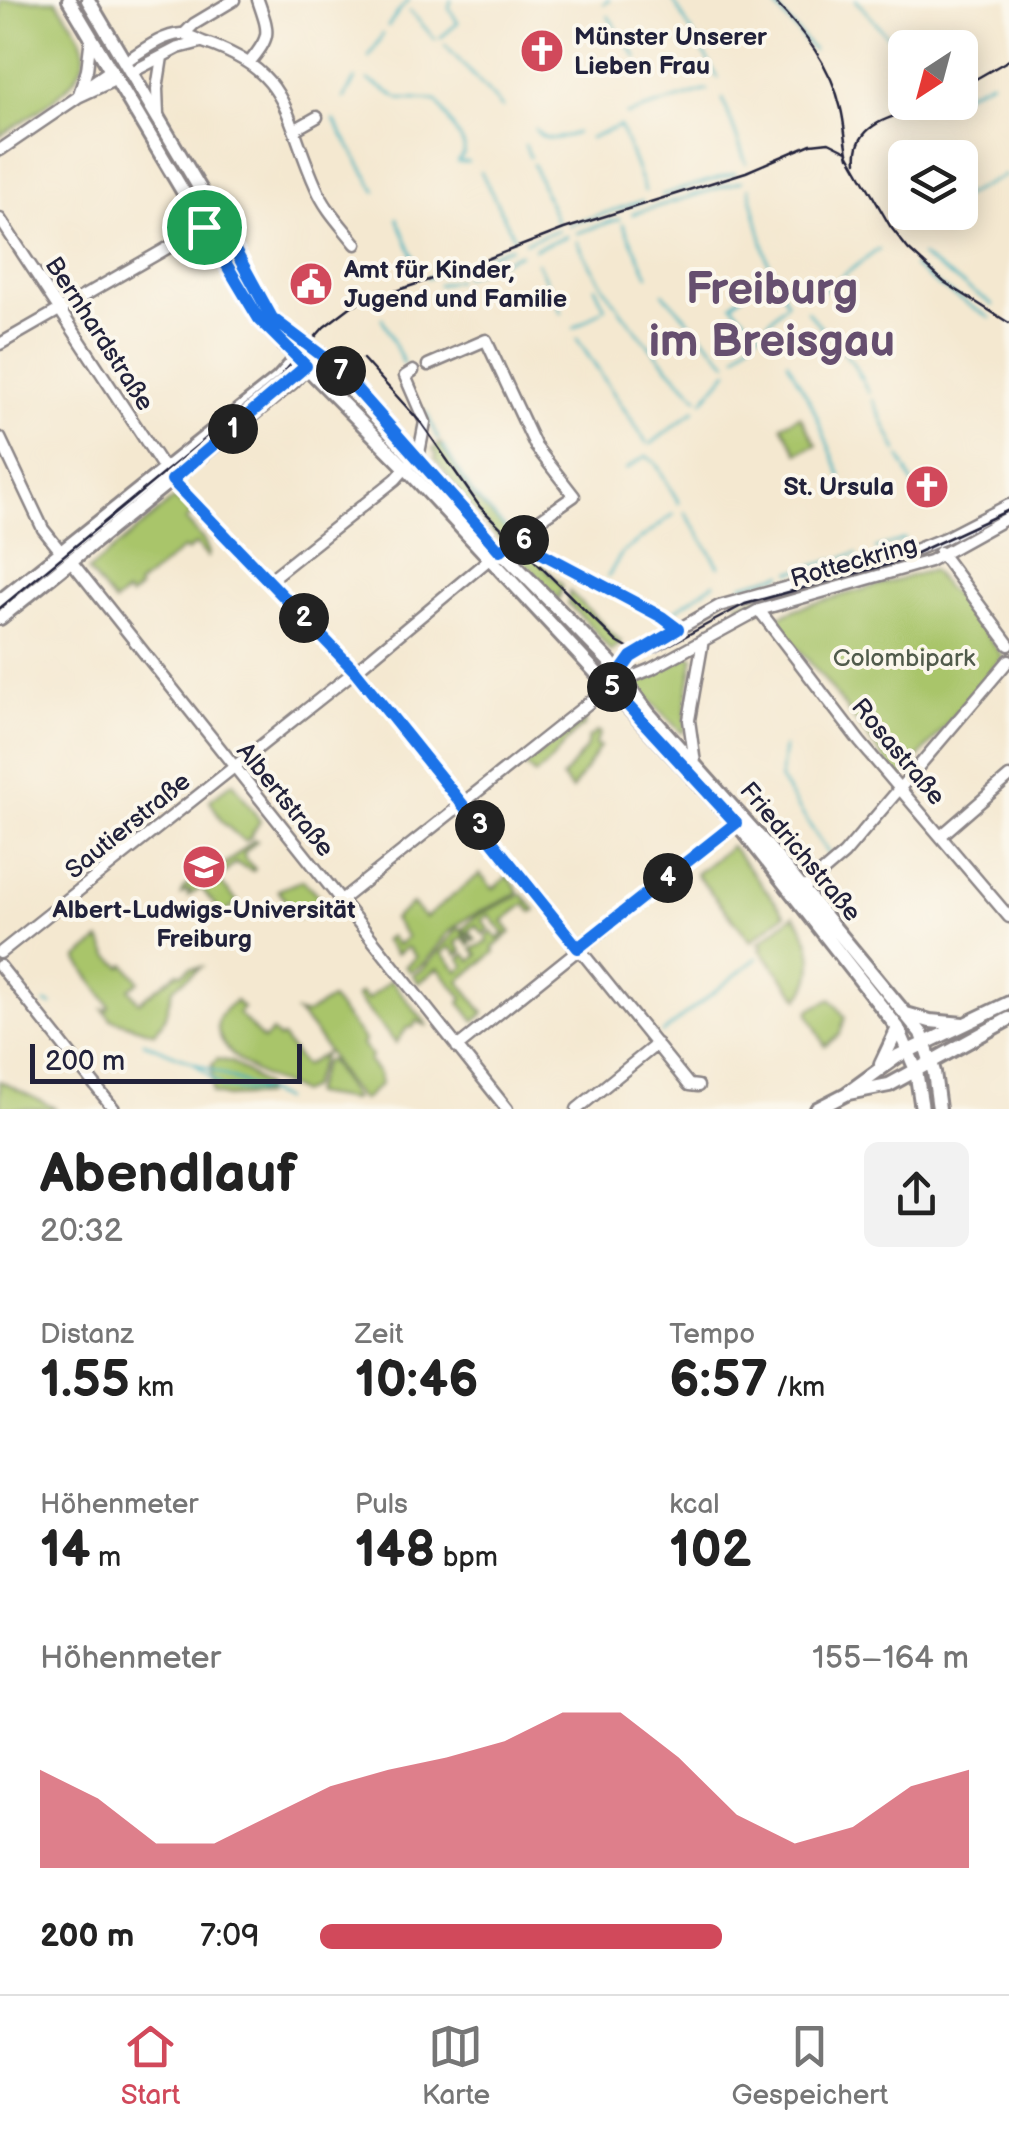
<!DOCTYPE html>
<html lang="de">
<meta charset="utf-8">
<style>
:root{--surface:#fff;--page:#f2f2f2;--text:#222;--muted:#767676;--line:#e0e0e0;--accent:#d1495b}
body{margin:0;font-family:"Balsamiq Sans",sans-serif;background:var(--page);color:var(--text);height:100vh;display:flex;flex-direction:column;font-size:38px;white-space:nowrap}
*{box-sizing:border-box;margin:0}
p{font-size:32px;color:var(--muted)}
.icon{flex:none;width:55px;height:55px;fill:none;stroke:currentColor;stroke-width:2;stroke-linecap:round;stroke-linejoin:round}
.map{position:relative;height:1109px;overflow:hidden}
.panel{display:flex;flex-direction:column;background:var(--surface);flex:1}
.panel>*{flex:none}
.needle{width:65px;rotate:216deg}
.controls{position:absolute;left:888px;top:30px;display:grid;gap:20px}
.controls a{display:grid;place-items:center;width:90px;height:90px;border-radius:15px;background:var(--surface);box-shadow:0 5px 25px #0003;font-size:50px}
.scale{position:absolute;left:30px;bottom:25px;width:272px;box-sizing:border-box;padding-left:10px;border:5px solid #22223b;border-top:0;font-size:28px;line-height:35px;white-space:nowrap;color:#22223b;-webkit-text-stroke:8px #fbf7ec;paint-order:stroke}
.pin{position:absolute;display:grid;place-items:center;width:85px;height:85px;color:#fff;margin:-42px;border:5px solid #fff;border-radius:50%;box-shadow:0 2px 10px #0007}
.km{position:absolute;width:50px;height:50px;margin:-25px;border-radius:50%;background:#222;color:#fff;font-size:28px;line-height:50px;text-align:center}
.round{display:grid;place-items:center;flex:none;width:105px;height:105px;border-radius:15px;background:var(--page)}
.summary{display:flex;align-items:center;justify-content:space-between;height:170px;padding:0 40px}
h1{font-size:55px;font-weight:800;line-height:75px}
.metrics{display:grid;grid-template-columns:repeat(3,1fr);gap:15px;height:170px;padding:10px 40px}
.metrics div{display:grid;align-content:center}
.metrics b{font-size:50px;font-weight:800}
.metrics small{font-size:28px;font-weight:400}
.metrics p{font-size:28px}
.chart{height:280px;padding:20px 40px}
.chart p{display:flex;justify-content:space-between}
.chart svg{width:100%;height:180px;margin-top:10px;fill:var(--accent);opacity:.7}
ul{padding:0 40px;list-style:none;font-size:32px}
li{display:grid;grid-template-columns:160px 120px 1fr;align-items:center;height:75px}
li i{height:25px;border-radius:12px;background:var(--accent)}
.tab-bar{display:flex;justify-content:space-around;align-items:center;height:140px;border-top:2px solid var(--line);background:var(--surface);font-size:28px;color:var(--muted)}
.tab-bar a{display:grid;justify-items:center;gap:5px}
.tab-bar .current{color:var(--accent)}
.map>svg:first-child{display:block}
.green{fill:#a9c56b;stroke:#667453;stroke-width:2.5}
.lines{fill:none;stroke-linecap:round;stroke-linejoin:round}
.stream{stroke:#43b2bf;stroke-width:2.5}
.minor-casing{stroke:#8b8586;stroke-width:15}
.major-casing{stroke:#8b8586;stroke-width:18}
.minor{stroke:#fff;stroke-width:10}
.major{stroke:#fff;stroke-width:12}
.tram{stroke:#22223b;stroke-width:2.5}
.route-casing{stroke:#fff;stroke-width:20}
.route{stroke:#1a73e8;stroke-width:12}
.labels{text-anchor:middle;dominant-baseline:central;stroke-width:8;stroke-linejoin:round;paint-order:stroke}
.poi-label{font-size:25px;font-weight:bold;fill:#22223b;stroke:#fbf7ec;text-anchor:start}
.street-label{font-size:25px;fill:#22223b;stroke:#fbf7ec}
.park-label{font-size:25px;fill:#515b4c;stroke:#fbf7ec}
.town-label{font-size:45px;font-weight:bold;fill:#664f6f;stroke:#fbf7ec}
</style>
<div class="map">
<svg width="1009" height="1109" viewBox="0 0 1009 1109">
<rect width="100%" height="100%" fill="#fbf7ec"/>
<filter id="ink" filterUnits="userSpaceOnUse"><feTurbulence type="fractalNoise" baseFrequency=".01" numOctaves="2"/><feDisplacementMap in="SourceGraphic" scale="20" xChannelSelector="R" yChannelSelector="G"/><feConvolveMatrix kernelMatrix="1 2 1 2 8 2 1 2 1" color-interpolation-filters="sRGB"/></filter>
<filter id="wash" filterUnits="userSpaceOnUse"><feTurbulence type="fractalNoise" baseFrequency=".0048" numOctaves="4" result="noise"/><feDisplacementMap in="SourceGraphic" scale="40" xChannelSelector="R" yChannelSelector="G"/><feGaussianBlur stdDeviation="2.25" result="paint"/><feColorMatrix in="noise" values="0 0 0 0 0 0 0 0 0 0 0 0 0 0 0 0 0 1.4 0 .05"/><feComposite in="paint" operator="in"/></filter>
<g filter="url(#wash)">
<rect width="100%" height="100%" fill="#f4e8d0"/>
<path class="green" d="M0,0H56C64,13 77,26 82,40C99,81 27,117 0,136Z
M800,416L817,445L798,453L782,425Z
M440,443L473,497L512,535L499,539L466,502L435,458L437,455L433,449Z
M175,498L192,514L186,520L204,541L209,553L207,557L196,544L187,551L184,548L137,586L139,589L130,597L126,593L114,603L88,571Z
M524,547L563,586L558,600L517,553Z
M920,551L925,560L744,614L738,603Z
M932,570L943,585L964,604L1003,657L900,780L823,678L774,619L798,608Z
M569,591L621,642L611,652L593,628L568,604Z
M688,656L694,657L686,701L685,731L682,733L643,693L639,683Z
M585,718L584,726C564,738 555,762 535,775L525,766Z
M597,732L600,733L595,745L600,747L572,790L562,778L586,749L588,738Z
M233,782L260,821L249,839L244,841L222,822L210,800Z
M254,840L257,841L244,853L245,859L255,869L253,871L235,863L218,880L238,902L221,916L218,909L201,888L188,896L190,890L181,894L184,887L220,869Z
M731,846L785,914L751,941L696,874Z
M480,874L493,889L508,876L519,892C496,907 470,912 449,932C435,945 428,967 409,971L405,966L416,957L407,947L396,954L384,940L390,936L397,945L407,937L393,919L412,904L425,918Z
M303,880C309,888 324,896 320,907L316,902L309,908L313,913L309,915L305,911L298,918L278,890Z
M522,894L536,910L532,912L525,904L503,921L511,932L493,948L495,952L459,981L484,1013L475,1021L460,1003L463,998L438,968L419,983L413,975L423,969L459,927L471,943L469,945L463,937L456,943L462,951L457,955L450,947L442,953L458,971L465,966L460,959L465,954L471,961L478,955L472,949L488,942L486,937L492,932L498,939L504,934L489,915L482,920L489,929L483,934L476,925L469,931L476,940L474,941L463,929L476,916Z
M794,915C813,937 820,974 799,998L760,949L764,945L759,943Z
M100,940L109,956L122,967L125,964L139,981L129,989L139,1002L178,972L181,974L190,968L201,967L173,988L164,1019L155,1033L111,1019L103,1009H108L109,1005L77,959Z
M391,980L428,1026L417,1021L413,1027L407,1028L396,1043L356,997L361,993L367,1000Z
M331,999L365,1041L362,1044L371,1056L369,1062L379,1074L381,1084L363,1100C339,1083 326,1038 297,1013L306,1014Z
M831,999L845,1017L840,1034L825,1046L809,1015V1010Z
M236,1001L243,1008L238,1013L263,1040L272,1032L279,1039L282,1037L304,1066L324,1054L310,1088L300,1093C291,1086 276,1083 264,1077C236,1062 193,1027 236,1001Z
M217,1059L232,1062L265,1086L264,1095L227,1097L212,1093V1065Z
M329,1060L354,1099L352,1100L312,1094L324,1062Z
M0,1081L57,1109H0Z"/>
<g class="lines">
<path class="stream" d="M673,0L718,78
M770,0L813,50
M856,0L890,39
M405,4L409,0
M604,4L609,0
M410,11L435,39
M608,16L637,58
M388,26L403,6
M440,38L458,23L449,8L451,0
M445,45L503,108
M369,57L383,34
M640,65L645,77
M368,80L400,99L437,101L464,146V154L457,162H468
M960,96L991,81
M344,98L355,79
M723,99L746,163
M626,115L707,90
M334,120L376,191
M535,129C544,144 562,138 576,133
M590,138L620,126L645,191
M525,145L530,157
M533,164L557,222
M481,172L514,237
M662,195L735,173
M960,198L1005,175
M632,214L742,181
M397,218L419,270
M914,223L934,212
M623,224L648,275
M569,225L642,201
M577,233L619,219
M577,241C608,302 650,349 698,398
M525,242L558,230
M534,249L567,236
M921,256L993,305
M537,262L562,313
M913,266L939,286L990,318
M463,277L520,254
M427,278L511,247
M438,285L456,280
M821,292L879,249
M663,293L728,363
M807,311L852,362L869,393
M382,318L404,364
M751,324L732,304L771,271
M574,328L605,308L595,287
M577,339L647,443
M737,355L787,302L767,259L749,188
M787,361L812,405L841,476
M873,400L897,451
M703,401L728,371
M426,412L438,439
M651,444L695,410
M443,446L472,493L506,529
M900,457L905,468
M626,469L646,456L655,462L679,503
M907,471L925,510
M685,512L719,566
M876,549L905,539
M791,572L857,554
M608,576L622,553L674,514
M742,585L783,574
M669,615L714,583
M784,747L780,780L830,856
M46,1003L52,1005
M662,1033L757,958
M143,1042L283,1099
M194,1063L223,1088L261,1092"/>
</g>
</g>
<g filter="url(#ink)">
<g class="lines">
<defs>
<path id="minor" d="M185,33L194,24L234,0
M126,61C142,51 162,35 181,34C189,34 195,39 203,42C291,71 283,113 316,187C325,209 341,225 356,244
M249,63C272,35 269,33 258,0
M132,72L178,48L201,42
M83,89L112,69
M78,97L87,70L91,36
M158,115L157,89L162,57
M294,130L317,117
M0,150L78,97L117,79
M0,219L165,470
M0,344L204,227
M0,438L43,529L62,553
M172,480L355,671L689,1085L698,1086
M518,535L532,548L663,617L679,629
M940,552L1009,645
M71,561L507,1109
M268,581L396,479L419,453L425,422L405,376L413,371
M759,610L860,742L1009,917
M616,677L636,653L719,606L900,556L945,538L1009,505
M695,763L689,720L703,640
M942,835L1009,777
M803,889L844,854L1009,660
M340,901L610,686L651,669L759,610L930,561L1009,517
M0,953L355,671L518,535L574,496L536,447L486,340L428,365
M0,966L114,1109
M457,1047L736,823
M577,1109L657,1044"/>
<path id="major" d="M69,0L259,319L406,468L745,833L898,1028L916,1070L922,1109
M88,0L209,204L267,312L277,323L337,367L494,544L610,662L649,714L768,847L921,1033L934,1072L939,1109
M0,601L278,379L302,352
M0,618L292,382L310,362
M906,1014L930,1021L963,1024
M881,1064L898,1028
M848,1093L889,1085L1009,1019
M817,1109L846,1094L898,1056L1009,1003"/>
</defs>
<use href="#minor" class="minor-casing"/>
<use href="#major" class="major-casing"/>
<use href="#minor" class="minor"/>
<use href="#major" class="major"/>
<path class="tram" d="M773,0C803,31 831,65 841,109C845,125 845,141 849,157
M960,88L1009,60
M857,162C852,116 909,115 941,102
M363,359L422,424L480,507L617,642L636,653L656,652L745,604L897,562L1009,510
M0,608L278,379L324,327L353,305L456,271L564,229L746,172L811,144L829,142L847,151L890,226L908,249L944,282L1009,323"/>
</g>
</g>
<g class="lines" filter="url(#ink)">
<defs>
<path id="route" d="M204,227L225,232L272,318L337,367L500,551L518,536L532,548L662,617L678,629L631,657L610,686L736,823L578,948L355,671L172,480L306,366L259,319Z"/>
</defs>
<use href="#route" class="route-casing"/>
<use href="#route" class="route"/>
</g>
<defs>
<symbol id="church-disc" viewBox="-11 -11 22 22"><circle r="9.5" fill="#d1495b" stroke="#fbf7ec"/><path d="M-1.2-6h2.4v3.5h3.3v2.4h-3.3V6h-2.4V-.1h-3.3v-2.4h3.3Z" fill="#fff"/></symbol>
<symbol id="civic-disc" viewBox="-11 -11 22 22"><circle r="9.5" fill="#d1495b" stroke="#fbf7ec"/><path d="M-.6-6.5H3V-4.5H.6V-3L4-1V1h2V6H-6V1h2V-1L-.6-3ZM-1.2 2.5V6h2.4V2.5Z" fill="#fff"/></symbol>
<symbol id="university-disc" viewBox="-11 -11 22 22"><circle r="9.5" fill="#d1495b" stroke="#fbf7ec"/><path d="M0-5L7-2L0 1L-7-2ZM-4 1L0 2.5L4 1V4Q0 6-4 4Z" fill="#fff"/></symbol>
</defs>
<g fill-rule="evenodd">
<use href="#church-disc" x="517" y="26" width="50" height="50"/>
<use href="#civic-disc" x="286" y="259" width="50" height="50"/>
<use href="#church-disc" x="902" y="462" width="50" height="50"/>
<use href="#university-disc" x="179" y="842" width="50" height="50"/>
</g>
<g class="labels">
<g class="poi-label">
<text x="574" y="37">Münster Unserer<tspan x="574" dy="29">Lieben Frau</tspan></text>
<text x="344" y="270">Amt für Kinder,<tspan x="344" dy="29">Jugend und Familie</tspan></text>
<text x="894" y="487" text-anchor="end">St. Ursula</text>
<text x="204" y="910" text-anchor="middle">Albert-Ludwigs-Universität<tspan x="204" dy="29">Freiburg</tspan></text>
</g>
<g class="street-label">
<text transform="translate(99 334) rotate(57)">Bernhardstraße</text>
<text transform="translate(854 562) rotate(-16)">Rotteckring</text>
<text transform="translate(898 752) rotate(50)">Rosastraße</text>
<text transform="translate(285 800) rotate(51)">Albertstraße</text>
<text transform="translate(128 826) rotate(-39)">Sautierstraße</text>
<text transform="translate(800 852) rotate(50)">Friedrichstraße</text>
</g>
<g class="park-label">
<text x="904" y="658">Colombipark</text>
</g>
<g class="town-label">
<text x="772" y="290">Freiburg<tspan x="772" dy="52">im Breisgau</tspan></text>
</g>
</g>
</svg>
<div class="controls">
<a><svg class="needle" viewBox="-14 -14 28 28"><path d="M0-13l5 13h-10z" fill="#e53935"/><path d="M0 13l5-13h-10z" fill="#767676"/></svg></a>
<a><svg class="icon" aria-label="layers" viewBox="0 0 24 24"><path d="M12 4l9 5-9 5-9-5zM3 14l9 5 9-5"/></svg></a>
</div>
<div class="scale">200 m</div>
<div class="pin" style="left:204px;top:227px;background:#1e9e55"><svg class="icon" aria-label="arrive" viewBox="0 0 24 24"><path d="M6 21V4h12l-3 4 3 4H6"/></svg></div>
<b class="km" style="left:233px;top:429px">1</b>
<b class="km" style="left:304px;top:618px">2</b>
<b class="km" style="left:480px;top:825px">3</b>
<b class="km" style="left:668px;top:878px">4</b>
<b class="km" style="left:612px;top:687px">5</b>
<b class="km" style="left:524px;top:540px">6</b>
<b class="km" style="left:341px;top:371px">7</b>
</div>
<section class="panel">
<div class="summary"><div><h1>Abendlauf</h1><p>20:32</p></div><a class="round"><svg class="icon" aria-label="share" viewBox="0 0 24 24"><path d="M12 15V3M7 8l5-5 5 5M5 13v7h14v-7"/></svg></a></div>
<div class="metrics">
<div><p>Distanz</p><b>1.55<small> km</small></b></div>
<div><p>Zeit</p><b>10:46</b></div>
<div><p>Tempo</p><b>6:57<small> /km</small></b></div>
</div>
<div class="metrics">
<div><p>Höhenmeter</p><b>14<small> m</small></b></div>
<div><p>Puls</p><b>148<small> bpm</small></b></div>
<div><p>kcal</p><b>102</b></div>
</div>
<div class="chart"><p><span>Höhenmeter</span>155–164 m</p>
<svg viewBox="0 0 160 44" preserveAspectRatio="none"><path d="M0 44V20L10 27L20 38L30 38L40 31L50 24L60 20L70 17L80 13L90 6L100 6L110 17L120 31L130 38L140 34L150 24L160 20V44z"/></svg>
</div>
<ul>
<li><b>200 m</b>7:09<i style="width:62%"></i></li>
</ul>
</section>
<nav class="tab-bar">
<a class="current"><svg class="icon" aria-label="home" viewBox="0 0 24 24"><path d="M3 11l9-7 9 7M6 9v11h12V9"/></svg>Start</a>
<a><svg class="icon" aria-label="map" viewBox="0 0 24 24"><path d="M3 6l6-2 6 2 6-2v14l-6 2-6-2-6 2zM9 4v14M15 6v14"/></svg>Karte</a>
<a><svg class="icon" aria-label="saved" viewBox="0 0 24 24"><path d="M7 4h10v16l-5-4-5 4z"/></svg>Gespeichert</a>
</nav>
